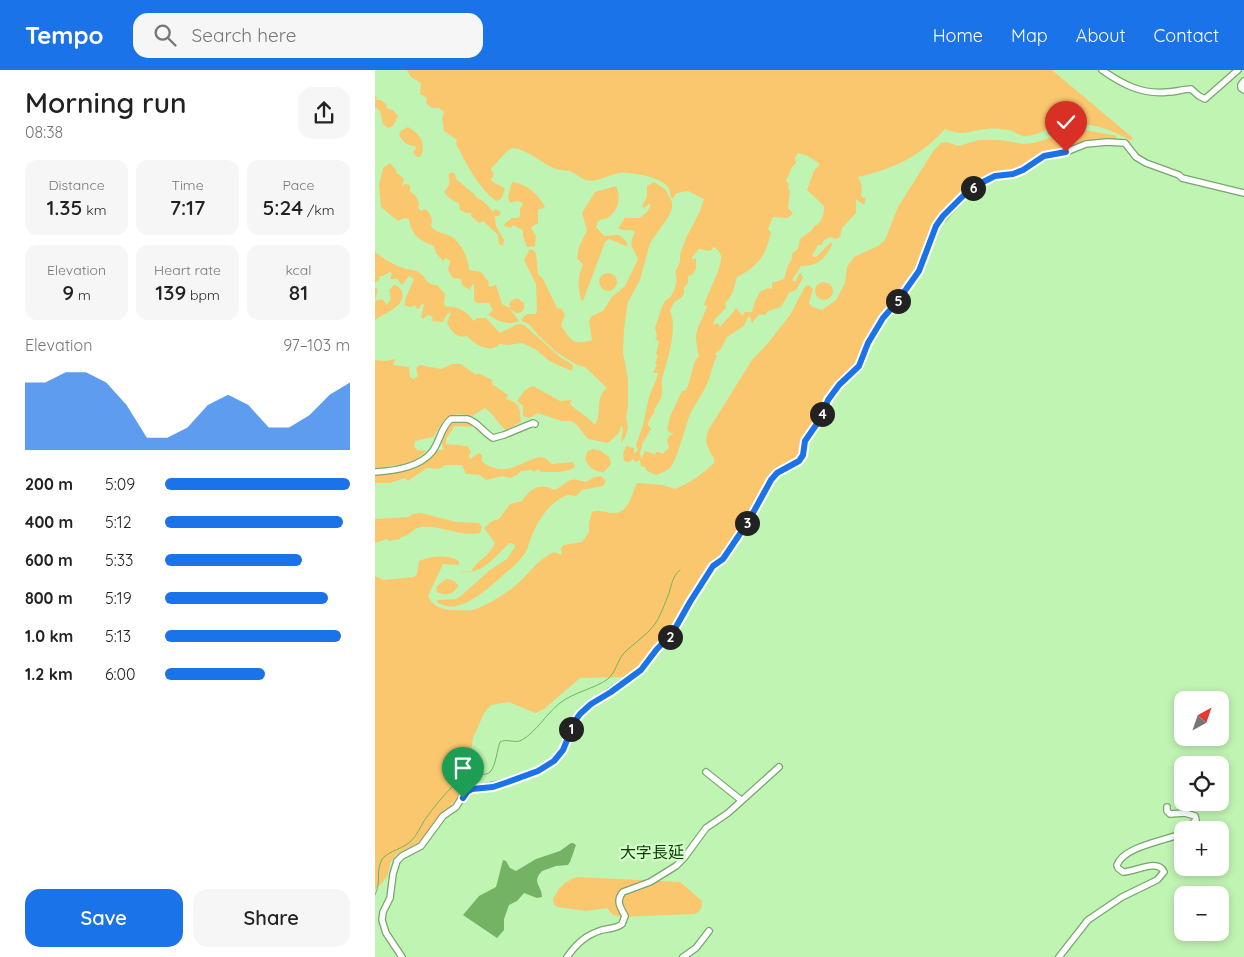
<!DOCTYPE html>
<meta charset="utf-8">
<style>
:root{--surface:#fff;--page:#f6f6f6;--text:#222;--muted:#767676;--accent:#1a73e8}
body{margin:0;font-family:Quicksand,"Noto Sans JP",sans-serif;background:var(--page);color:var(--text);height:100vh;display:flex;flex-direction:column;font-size:19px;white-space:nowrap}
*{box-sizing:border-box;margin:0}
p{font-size:16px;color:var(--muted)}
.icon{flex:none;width:28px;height:28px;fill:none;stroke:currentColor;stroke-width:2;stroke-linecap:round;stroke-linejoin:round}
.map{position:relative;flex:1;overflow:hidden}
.sheet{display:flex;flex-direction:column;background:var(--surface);width:375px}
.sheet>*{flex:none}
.needle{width:32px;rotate:40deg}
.controls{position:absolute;left:799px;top:621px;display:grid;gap:10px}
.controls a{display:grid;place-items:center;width:55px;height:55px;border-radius:10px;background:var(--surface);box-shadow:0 2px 8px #0003;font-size:25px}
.pin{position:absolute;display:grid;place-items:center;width:42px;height:42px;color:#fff;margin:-51px -21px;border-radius:50% 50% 50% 0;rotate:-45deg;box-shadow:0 0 5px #0007}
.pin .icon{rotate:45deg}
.km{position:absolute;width:25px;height:25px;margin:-12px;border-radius:50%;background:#222;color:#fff;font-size:14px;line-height:25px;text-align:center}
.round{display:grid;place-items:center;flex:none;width:52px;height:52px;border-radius:15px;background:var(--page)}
.summary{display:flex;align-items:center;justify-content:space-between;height:85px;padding:0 25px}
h1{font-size:28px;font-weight:600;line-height:38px}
.stats{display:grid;grid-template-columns:repeat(3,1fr);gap:8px;height:85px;padding:5px 25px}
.stats div{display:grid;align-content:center;border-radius:12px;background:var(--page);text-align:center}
.stats b{font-size:21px;font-weight:600}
.stats small{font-size:14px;font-weight:400}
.stats p{font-size:14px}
.chart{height:140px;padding:10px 25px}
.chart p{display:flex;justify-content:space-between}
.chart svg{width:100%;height:90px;margin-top:5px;fill:var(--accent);opacity:.7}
.primary-button{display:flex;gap:10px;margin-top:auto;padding:10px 25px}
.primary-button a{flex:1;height:58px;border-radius:15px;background:var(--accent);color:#fff;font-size:20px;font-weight:600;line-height:58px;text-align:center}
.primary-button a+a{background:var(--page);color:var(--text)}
ul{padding:0 25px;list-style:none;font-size:16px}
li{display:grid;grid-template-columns:80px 60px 1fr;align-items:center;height:38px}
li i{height:12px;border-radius:6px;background:var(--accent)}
header{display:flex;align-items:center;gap:30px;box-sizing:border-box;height:70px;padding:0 25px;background:var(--accent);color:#fff}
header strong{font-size:24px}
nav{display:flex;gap:28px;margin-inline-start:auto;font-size:18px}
.search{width:350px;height:45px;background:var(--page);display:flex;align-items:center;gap:12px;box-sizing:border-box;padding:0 18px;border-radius:15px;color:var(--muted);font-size:19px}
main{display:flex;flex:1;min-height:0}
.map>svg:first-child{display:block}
.green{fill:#fac76e;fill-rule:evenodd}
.water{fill:#73b363}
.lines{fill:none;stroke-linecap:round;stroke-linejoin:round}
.stream{stroke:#73b363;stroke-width:1}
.minor-casing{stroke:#76a66a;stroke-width:8}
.minor{stroke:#fff;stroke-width:5.5}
.route-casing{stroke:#fff;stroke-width:10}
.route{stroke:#1a73e8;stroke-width:6}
.labels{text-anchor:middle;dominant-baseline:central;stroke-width:4.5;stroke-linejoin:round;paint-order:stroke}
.quarter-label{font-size:16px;fill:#0c3b00;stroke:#d4feca}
</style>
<header>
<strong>Tempo</strong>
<div class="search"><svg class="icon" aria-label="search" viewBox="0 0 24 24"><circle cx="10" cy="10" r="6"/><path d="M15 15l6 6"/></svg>Search here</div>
<nav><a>Home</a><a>Map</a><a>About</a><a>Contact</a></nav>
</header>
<main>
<section class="sheet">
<div class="summary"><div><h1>Morning run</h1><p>08:38</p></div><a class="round"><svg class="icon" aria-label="share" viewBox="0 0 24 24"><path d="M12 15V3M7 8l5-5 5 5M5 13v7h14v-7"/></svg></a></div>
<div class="stats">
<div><p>Distance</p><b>1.35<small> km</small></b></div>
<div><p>Time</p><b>7:17</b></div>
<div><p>Pace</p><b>5:24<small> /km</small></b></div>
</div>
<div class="stats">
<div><p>Elevation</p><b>9<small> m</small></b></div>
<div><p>Heart rate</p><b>139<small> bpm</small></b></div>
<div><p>kcal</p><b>81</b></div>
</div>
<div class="chart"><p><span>Elevation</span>97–103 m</p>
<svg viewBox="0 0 160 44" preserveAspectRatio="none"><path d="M0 44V11L10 11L20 6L30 6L40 11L50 22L60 38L70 38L80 33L90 22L100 17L110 22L120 33L130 33L140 27L150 17L160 11V44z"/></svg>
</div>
<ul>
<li><b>200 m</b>5:09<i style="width:100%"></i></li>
<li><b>400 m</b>5:12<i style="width:96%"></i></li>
<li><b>600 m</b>5:33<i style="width:74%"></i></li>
<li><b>800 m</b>5:19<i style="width:88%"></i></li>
<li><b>1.0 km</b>5:13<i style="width:95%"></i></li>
<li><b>1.2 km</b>6:00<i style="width:54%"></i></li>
</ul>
<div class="primary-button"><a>Save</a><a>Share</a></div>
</section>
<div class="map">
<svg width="869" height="887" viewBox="0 0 869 887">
<rect width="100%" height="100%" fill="#c0f4b3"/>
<path class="green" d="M32,0H677L758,68L755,71C737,57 704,50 681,55C670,58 666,65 652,66C646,67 641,62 634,60C627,59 618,58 611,59C591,61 590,67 570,59C546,86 518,99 483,107C486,112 488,118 486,125L488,128H491L489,135L481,129V143L467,158L465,167L461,169L455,167L449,170L447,175H443L437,186L441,187L456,172L457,175C449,190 443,196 426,196L417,210L420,212L424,204L426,203L428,208L421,220L414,223L406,237L393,241L390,245C382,243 382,248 377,253L375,247H373L369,256L352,267L346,279L340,284L342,286C337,295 336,306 331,316C326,327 319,335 314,347C310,358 302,390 295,398C291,402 285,403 281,405L272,401L270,397L266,396L265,390L260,392L258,389L254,392L249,391L248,384L251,376L259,378V384L263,380L261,375L268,355L274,327L283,305V303H278L282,295L280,293L283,286L281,284L284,272L280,268L282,266L280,258C283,250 286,237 290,231C292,229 295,228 296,226C301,219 303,209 300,202L305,192V184L311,168L324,143L329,129L313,121L302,123L297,129C294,125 296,120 292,116C284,107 257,102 245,103C233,104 220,115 208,109C203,106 200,103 194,101C188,100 182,100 176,97C167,92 148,78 138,78C132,79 121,94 116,99L119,104L116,110C120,115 125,114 130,119L126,129L121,131C102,117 92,94 81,74L82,70L69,61L67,49L69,42L64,38H57L51,33L52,28L45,24L46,13L36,7ZM423,83L433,86L445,94L439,101L432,120L449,136C449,144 447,154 439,156L436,161L425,169L423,179C418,183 416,182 417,189L413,195L409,209L397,213V219L393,218L385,222L380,231L377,242H369L368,246L361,238C356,246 350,250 345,257L343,253L338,255L340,249L351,238L350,233C360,223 358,219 362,207C373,202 387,191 391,179C393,174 394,169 396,163L393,159L398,147L412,148L418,144L413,138L415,121L413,119L414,114L411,111L417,97L421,93L420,88ZM339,177C342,179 345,182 346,186C347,198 333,222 329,235L332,236C324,260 317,258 324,286C316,293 317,311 310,321H307L296,344L292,359L294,362L299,364L295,365L292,370L294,378L287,384L284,382H281L279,386V384L270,381L266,389L265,381L267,378V374L276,359L273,355L274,350L280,342L279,340C282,335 287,328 287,323C288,319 286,315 287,311C287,306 290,300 291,295C295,281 302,254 295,241L299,232L306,228L309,224V218L313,213V206L317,205L321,199V188L318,190L317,187L324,179L335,181Z
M0,26L2,28L1,30H6L12,35L11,38L18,40L23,46L18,56L13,58L8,54L5,41L0,37Z
M33,57C45,64 51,72 46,86L42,87L38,83L41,78L40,76C32,76 26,71 24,64L27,60Z
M703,59L738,65L741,66L742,69L711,72L639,102L622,104L575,136L561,152L541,201L508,246L484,294L466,311L444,348L422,390L403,400L376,439L372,450L295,564L264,599L253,607L205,608L169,639L160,643L134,632L116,635L109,643L98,668L90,719L45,772L22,784L15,793L13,805L7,813L0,819V506L9,510L39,507L42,504L44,491C55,486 73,484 84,491V495L68,494L53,526C57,536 67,540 78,540C81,540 95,541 97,540C108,538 132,523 141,515C154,504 163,489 179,482L187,485L186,478L189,475L207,472L214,462V453L217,442C225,439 230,443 238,443C254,444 257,423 262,413L288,415L300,419C315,413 329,403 340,392C335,377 327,376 334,359L377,290L393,273L415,245L430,217L433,215L438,219L434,233L437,237L447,240L461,230L470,213L472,197L479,187L503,176L510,170L523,137L559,80L566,73L572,72L583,76L604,70H626L648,74L659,73Z
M15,93L21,100L22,104H24L29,109L27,117L30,114L35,115V121L41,126L44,134L43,138L46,141L51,139C56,145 58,148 56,156C61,164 69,162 77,167C86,173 94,189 94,200L106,202L113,211L114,217L121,215L127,234L135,238L134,234L136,231L142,228L149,233V239L147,242L141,243L135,239L144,251C131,256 124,251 113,245L118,240L114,233H102L99,230V214L96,216L95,220L87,215L86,209L78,208L73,200L75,191L71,188L68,191L61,183L59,176C45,171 36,165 34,149L29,148L23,151L6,137L4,115L8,98Z
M77,102L80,104L81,109L98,123L102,128C109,130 113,136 118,142L120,139L126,142L124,146H120L121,156L129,170L128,176L124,174L123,165L108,151L104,153L96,146V143H91L85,140L84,133C77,131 73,127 69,122C74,116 76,113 73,105Z
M137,112C152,114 163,124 170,137L163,140V154L159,155L156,158L161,166L160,176L152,177L148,166V160L138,155L136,158L129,156L130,153L137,148H143L145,146V139L148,134L146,132L141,131L135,133L133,127Z
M279,112L290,119L297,132V138L294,146L275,173L265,210L253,232L249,259L248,282L253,309V337L251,347L253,357L250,368L246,373L248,358L246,356L244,363L233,373L213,369L201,354L196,351H186L163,343L154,348L148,346V336L142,331L150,320L158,316L185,331L197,330L195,334C202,342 212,345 220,355C227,344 220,326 232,318L210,297L202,295L181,282L163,265L155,255L147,251V248L152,244H160L162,242L161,214L149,190L155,179L158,180L161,183L163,204L168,209L182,238L187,239L190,245L186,255C195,270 198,276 217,270L214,251L217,246L228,241L237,227L250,216L263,189C257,175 253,177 260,162C255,158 248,162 243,158L250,148H265L272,142L276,135L274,134L269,138L267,136L272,127V116Z
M241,116C246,126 244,140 234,147C231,149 226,149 223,151L221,157L229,166L244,165L250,170L253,175L251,176L234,169L230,172L208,231L206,230C203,217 202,207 208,195L202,188L204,177L212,160L207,143L220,122Z
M0,182C8,189 21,196 31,199C35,200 41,200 43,202C52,206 49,215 62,215L70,224L69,234L71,237C84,236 90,241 99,251L102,248H111L125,263L143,254L149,255L185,287L198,295L197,301L176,292L160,279L147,273L133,275L125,274C115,284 100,275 92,266C82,269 76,261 72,253L76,242L72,244L68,252L56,251L58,247L53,245L48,249L46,247L49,234L46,235L44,239L41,238L40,235L37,237L30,236V230L39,209L34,206L27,215L22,209H15L17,203L15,202L8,206H5L4,210L0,213Z
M224 212a9 9 0 1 1 18 0a9 9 0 1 1-18 0Z
M440 221a9 9 0 1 1 18 0a9 9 0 1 1-18 0Z
M19,215C30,218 30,230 21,237C15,242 7,245 0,250V218L3,219L0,231L7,229L12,235L16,228L14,220Z
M20,289L18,295L34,297L35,307L39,309L43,306L41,298L45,295L66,299L77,294H86L101,305L103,303L117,310V314L133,325L131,329C145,332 145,339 146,352L131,360C123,354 118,343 110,338L97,346L82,344L70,349L58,367L40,371L39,376L42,380L52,381L36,393L0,398V290L11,291Z
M76,352H91L98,356L96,357L80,356L71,369V374L92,376L96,381L94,386L95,389L104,383L107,385V392C132,408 140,394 164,387L170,388L177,394L198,392L200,397C192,403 176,402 166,402L163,399L159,402L157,400L146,401L142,405L135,408L128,406L111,410L105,405L91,404L87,395H70C64,401 61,398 52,398L33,411L30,408L15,413H0V403L42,395L62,380H68L67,372L65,370Z
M218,379L226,381L234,387L236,394L229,402C220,402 214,398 210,389L213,381Z
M226,406L231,411L228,416L207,420L201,426L193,425C175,431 162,451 156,468C153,474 153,480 148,486C142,494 134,500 126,507C111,520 83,547 62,532V530L81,529L87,525L115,500L132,489L140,477L139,474L135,473C119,486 109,506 85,501H97C102,489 113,489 120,473L109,458L117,451L124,449L135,434L147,431C156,417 165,413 180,420C196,411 192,406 211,412L219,407Z
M46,443L81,452L104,453L107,457L105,463C84,467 66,455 46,457C38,458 34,467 26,467L25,469L13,471L12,469L0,473V449L34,447L38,444Z
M71,509C76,509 81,511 83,516C79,524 70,527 62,522L61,517Z
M202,807L305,812L327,831C327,838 326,841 320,844L247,847L238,845L232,838L211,841L183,837L179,835L178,829C184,817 190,811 202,807Z"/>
<path class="water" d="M196,773H198L201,775L195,792L193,795L181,796L167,801C156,813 167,815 167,827L162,828L149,823L142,831L134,835L129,849V860L122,868L88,845L104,826L121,817L128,790L131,791L135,798L141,801L161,789L185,781Z"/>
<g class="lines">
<path class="stream" d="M0,825C7,810 0,804 7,789C15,780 28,779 36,771C42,765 45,758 49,751C57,739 76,716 87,708C97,701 111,708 116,701C121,694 122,680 125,672C132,668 140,674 147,670C162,661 171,644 185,633C199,622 219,619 233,609C241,602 242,591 249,583C259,573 271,566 280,554C284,549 291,531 294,523C297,514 297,507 305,500"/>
<defs>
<path id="minor" d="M727,0C747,14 767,25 793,22C801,22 808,19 816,19L824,26L830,29L863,0
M869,11L866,15V18L869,20
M0,402C18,401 43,398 56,383C65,373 65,358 76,349C81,349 87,349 92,349C102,351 109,363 118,368L129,365L158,353L160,354
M331,702L366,730
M792,737V741L795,744L810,743L820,746L821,750L811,760
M27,887L11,863L7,850L8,842L15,828L18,804L22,791L27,786L46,776L68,746L81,737L91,721L133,712L163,701L179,691L188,680L200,651L205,644L216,634L266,600L282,579L291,572L338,496L348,489L373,452L396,410L402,403L424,391L428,385L430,371L446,348L453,330L464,315L485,296L493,273L508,248L522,232L543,201L561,156L593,121L604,114L620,106L638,104L648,100L669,87L691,82L711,74L732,72L750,73L761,87L771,93L804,105L807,108L869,123
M192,887C202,873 211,865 227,860C234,858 241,859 247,854L250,846C246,838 240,831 248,822L275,812L301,796L309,788L331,758L353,743L404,697
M308,887L321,878L334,861
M684,887L713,850L747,827L782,810L789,802C783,788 760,802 748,802L743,798L742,795C749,776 790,771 808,763"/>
</defs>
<use href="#minor" class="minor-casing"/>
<use href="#minor" class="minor"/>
</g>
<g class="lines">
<defs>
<path id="route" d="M88,728L92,722L97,719L118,717L133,712L163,701L179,691L188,680L200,651L205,644L216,634L236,622L266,600L282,579L297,564L315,532L338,496L348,489L373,452L396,410L402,403L424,391L428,385L430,371L446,348L453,330L464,315L484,296L493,273L508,248L522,232L544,201L561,156L568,146L593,121L604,114L620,106L638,104L648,100L669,86L691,82"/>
</defs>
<use href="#route" class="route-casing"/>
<use href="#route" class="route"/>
</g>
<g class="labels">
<g class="quarter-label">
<text x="277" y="782">大字長延</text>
</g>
</g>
</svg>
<div class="controls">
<a><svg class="needle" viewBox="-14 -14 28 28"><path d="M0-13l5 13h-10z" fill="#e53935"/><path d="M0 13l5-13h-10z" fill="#767676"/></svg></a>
<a><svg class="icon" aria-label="locate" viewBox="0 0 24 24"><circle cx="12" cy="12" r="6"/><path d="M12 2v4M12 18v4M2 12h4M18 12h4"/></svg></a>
<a>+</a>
<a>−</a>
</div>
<div class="pin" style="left:88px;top:728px;background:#1e9e55"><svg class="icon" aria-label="arrive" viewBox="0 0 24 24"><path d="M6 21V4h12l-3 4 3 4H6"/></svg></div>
<div class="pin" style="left:691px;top:82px;background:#d93025"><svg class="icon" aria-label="check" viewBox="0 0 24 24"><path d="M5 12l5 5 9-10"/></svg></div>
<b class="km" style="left:196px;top:659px">1</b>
<b class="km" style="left:295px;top:567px">2</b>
<b class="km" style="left:372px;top:453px">3</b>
<b class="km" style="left:447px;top:344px">4</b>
<b class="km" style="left:523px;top:231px">5</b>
<b class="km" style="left:598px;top:118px">6</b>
</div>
</main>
